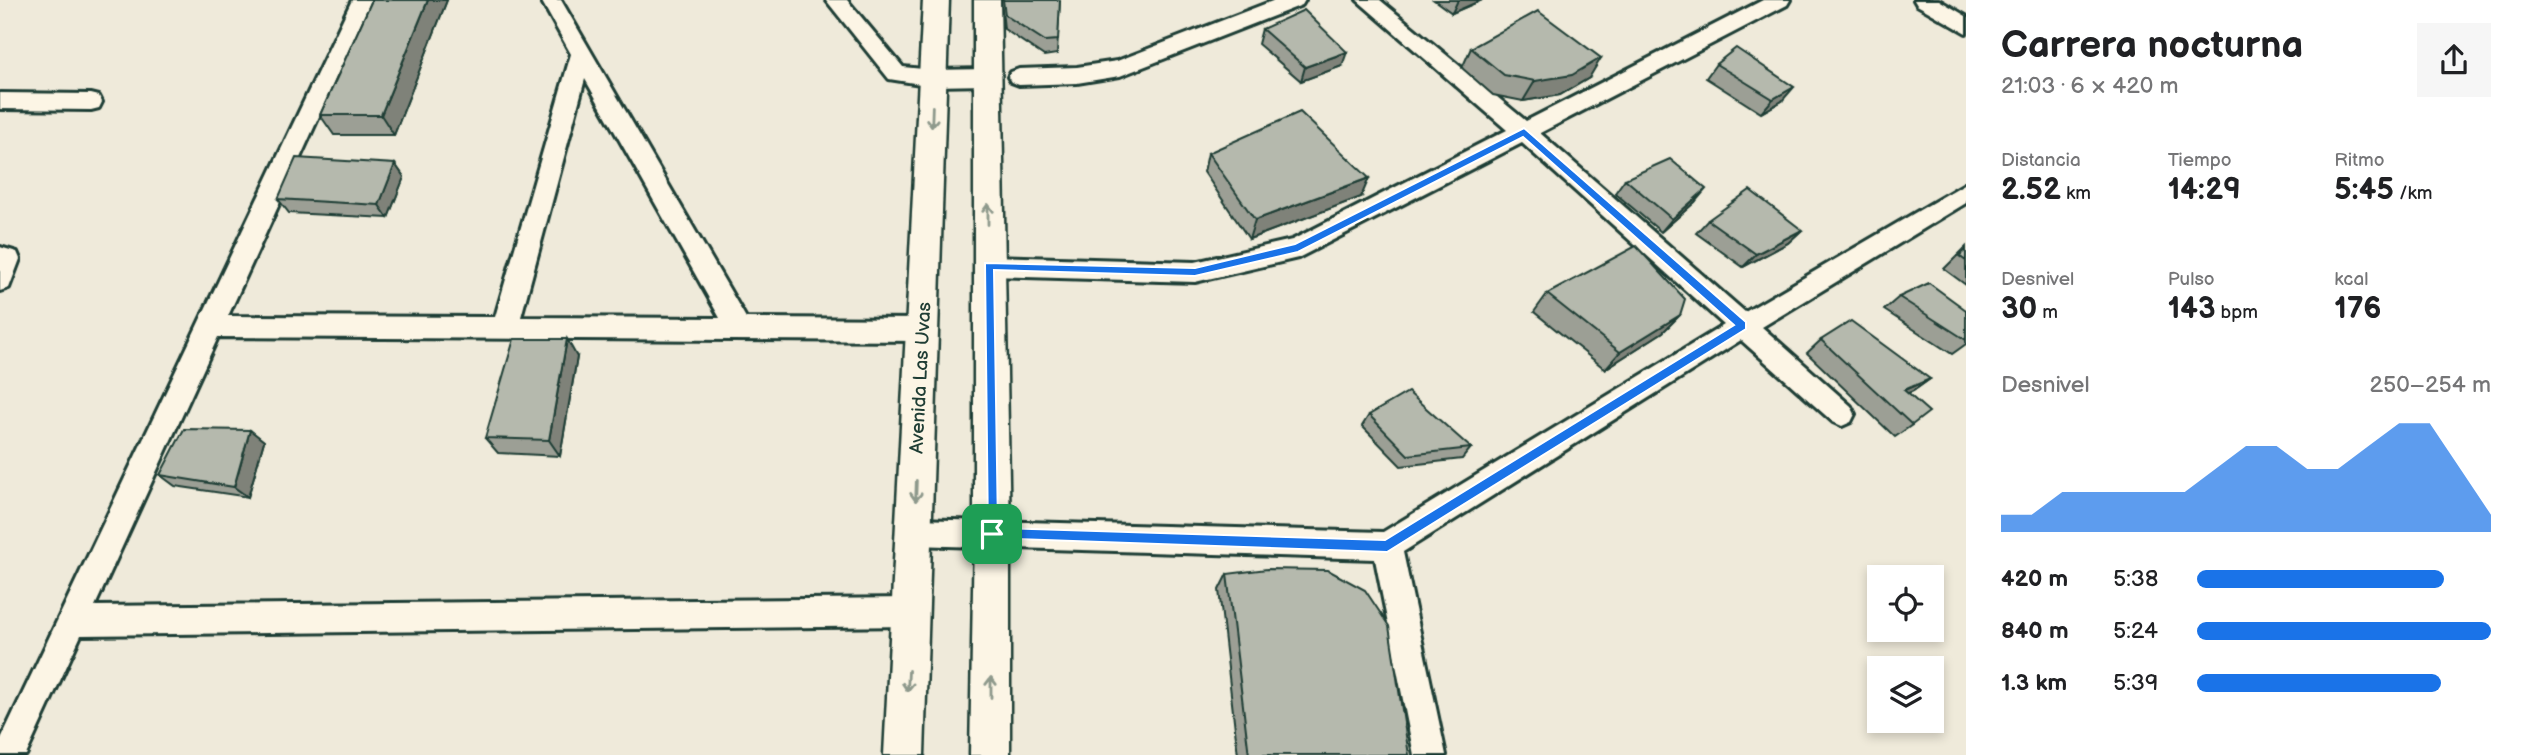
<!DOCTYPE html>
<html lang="es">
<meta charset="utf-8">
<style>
:root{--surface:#fff;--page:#f6f6f6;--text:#202124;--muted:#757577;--accent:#1a73e8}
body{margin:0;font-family:"Balsamiq Sans",sans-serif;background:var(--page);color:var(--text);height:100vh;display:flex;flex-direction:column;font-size:26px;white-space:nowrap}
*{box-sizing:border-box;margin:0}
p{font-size:23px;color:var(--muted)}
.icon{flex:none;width:38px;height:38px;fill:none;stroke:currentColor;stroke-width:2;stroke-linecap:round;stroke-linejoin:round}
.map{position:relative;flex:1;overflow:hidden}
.panel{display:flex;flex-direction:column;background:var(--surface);width:560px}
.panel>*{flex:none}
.fabs{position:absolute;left:1867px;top:565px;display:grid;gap:14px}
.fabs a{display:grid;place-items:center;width:77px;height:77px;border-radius:0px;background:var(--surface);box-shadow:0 4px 10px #0003;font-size:35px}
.pin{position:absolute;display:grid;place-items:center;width:60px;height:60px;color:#fff;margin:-30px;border-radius:14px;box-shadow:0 4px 10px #0006}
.round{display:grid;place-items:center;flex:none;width:74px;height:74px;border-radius:0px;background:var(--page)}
.headline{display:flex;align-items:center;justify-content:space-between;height:119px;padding:0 35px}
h1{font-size:38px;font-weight:700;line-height:52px}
.metrics{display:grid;grid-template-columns:repeat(3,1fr);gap:10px;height:119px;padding:7px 35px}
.metrics div{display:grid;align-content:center}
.metrics b{font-size:30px;font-weight:700}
.metrics small{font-size:19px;font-weight:400}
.metrics p{font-size:19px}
.chart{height:196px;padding:14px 35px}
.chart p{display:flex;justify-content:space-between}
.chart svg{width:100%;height:126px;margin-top:7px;fill:var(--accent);opacity:.7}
ul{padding:0 35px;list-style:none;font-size:23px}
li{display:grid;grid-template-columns:112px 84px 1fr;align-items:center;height:52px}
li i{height:18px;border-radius:9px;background:var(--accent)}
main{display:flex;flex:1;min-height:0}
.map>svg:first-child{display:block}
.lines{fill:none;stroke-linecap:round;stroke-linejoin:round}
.minor-casing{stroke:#1f3d34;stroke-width:6}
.tertiary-casing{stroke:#1f3d34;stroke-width:5}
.minor{fill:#fcf5e5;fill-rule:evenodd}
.tertiary{fill:#fcf5e5;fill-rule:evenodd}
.wall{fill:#9c9f95;stroke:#1f3d34;stroke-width:2}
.shaded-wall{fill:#7f8279;stroke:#1f3d34;stroke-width:2}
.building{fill:#b5b9ad;stroke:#1f3d34;stroke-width:2}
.oneway{stroke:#8e998c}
.route{fill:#1a73e8;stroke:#fff;stroke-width:2;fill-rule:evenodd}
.labels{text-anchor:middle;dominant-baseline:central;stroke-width:5;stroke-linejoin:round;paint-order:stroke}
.street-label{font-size:19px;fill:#1f3d34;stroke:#fcf5e5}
</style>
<main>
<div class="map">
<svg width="1966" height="755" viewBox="0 0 1966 755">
<rect width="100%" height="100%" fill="#efeada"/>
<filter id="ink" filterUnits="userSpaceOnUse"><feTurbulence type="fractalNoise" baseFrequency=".0143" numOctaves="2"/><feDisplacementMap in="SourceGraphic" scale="14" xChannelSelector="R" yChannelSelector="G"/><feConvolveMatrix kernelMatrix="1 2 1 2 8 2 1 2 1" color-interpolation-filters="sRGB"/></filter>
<g filter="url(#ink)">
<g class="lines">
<defs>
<path id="minor" d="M352,0H372L228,316L495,317L571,54L541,0H561L746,318L923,319L932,323L936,330L932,337L923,341L218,337L95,606L911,598L922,602L926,612L922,622L911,626L81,635L26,755H0V741ZM585,79L720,318L521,317Z
M826,0H847L903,67L933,70L988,69L996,72L999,77L996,82L988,85L933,86L889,79Z
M1275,0H1305L1302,5L1120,76L1077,83L1019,85L1011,82L1008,77L1011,72L1019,69L1077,67L1117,61Z
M1357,0H1380L1526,121L1763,0H1790L1787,5L1540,133L1745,312L1966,183V203L1762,327L1851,406L1855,414L1851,422L1842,426L1833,422L1741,340L1403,552L1446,755H1414L1375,559L915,545L905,541L901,532L905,523L915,519L1383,532L1724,325L1522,143L1298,258L1195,282L989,276L980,273L977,266L980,259L989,256L1195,262L1292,240L1507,130Z
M1914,0H1939L1966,16V33L1917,5Z
M0,93L91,94L99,96L102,102L99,108L91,110L0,109Z
M0,247L17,252L20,259L9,288L0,291Z"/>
<path id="tertiary" d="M923,0H949L924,755H884Z
M974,0H1000L1010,534V755H970L974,534Z"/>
</defs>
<use href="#minor" class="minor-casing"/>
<use href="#tertiary" class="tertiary-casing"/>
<use href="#minor" class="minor"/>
<use href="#tertiary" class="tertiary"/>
</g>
<path class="wall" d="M372,0H447L394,135H334L320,115Z
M1001,0H1060L1057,54L1044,56L1004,29Z
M1434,0H1482L1452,13Z
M1262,29L1342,66L1301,81L1258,44Z
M1471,48L1589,78L1560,95L1523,101L1493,95L1462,68Z
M1716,64L1782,101L1761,113L1706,78Z
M1208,153L1361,197L1249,239L1204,172Z
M395,164L404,177L388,218L289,213L278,199Z
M1625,179L1695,202L1661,232L1615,193Z
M1708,220L1802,230L1788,243L1743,267L1696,233Z
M1966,247V285L1944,269Z
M1547,294L1680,315L1663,332L1605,369L1534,312Z
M1899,297L1966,310V344L1952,354L1884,310Z
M1821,340L1930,379L1913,391L1907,393L1912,425L1895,437L1807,353Z
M577,357L560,456L498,453L485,438Z
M1369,415L1471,448L1462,459L1401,466L1362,426Z
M250,430L264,441L248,497L175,486L160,475Z
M1227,574L1409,755H1238L1219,590Z"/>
<path class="shaded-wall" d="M428,0H447L394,135L381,115Z
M1458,0H1482L1452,13Z
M1347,52L1342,66L1301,81L1305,67Z
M1601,58L1589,78L1560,95L1523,101L1535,81Z
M1794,87L1782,101L1761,113L1773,99Z
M395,164L404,177L388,218L379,205Z
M1369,178L1361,197L1249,239L1255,220Z
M1706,189L1695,202L1661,232L1672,219Z
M1802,230L1788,243L1743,267L1756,254Z
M1680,315L1663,332L1605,369L1620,352Z
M567,339L577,357L560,456L549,440Z
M1930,379L1913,391L1887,402L1904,390Z
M250,430L264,441L248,497L234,487Z"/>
<path class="building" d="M372,0H428L381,115H320Z
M1003,0H1060L1058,40L1045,41L1005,15Z
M1304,10L1347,52L1305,67L1262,29Z
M1538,11L1601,58L1572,75L1535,81L1504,75L1471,48Z
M1736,48L1794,87L1773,99L1716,64Z
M1300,112L1369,178L1255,220L1208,153Z
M296,158L395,164L379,205L278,199Z
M1670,159L1706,189L1672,219L1625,179Z
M1750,190L1802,230L1756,254L1708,220Z
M1636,246L1685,299L1680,315L1620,352L1547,294Z
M1966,250V261L1959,256Z
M1929,283L1966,310V340L1899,297Z
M1851,321L1930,379L1904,390L1929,412L1912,425L1821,340Z
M514,339H567L549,440L485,438Z
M1408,392L1471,448L1408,455L1369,415Z
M184,429L250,430L234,487L160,475Z
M1267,569L1328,570L1365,590L1389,626L1409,755H1249L1227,574Z"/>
<defs><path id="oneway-shaft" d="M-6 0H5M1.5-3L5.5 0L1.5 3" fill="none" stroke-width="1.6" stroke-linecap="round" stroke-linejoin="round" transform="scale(1.75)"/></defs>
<g class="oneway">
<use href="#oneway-shaft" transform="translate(932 117) rotate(92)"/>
<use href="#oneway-shaft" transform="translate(988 214) rotate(-90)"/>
<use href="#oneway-shaft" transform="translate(916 491) rotate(92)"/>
<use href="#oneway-shaft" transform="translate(908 681) rotate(93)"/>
<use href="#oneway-shaft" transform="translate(991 687) rotate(-90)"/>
</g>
</g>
<path class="route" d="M1524,128L1746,322V329L1387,552L988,538L985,263L1195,268L1295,244ZM1523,137L1734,325L1385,540L998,528L994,270L1195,276L1298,252Z"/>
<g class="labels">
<g class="street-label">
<text transform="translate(921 378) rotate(-87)">Avenida Las Uvas</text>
</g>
</g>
</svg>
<div class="fabs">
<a><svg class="icon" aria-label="locate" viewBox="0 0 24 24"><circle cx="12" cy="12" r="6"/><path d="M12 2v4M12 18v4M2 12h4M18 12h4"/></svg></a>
<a><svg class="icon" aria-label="layers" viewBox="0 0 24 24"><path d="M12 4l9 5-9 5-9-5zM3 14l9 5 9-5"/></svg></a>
</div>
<div class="pin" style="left:992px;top:534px;background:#1e9e55"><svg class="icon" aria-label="arrive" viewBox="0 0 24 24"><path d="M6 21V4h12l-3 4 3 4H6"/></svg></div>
</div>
<section class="panel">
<div class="headline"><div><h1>Carrera nocturna</h1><p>21:03 · 6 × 420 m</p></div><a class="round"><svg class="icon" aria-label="share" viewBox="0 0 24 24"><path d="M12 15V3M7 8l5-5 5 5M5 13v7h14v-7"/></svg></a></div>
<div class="metrics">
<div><p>Distancia</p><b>2.52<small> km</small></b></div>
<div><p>Tiempo</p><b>14:29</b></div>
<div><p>Ritmo</p><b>5:45<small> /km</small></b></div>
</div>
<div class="metrics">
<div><p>Desnivel</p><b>30<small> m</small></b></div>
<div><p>Pulso</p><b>143<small> bpm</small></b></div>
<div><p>kcal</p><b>176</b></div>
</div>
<div class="chart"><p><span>Desnivel</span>250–254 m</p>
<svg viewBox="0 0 160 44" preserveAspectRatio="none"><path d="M0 44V38L10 38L20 30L30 30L40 30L50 30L60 30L70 22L80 14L90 14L100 22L110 22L120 14L130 6L140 6L150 22L160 38V44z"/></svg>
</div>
<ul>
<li><b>420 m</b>5:38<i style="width:84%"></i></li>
<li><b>840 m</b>5:24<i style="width:100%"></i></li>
<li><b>1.3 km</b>5:39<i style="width:83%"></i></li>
</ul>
</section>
</main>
